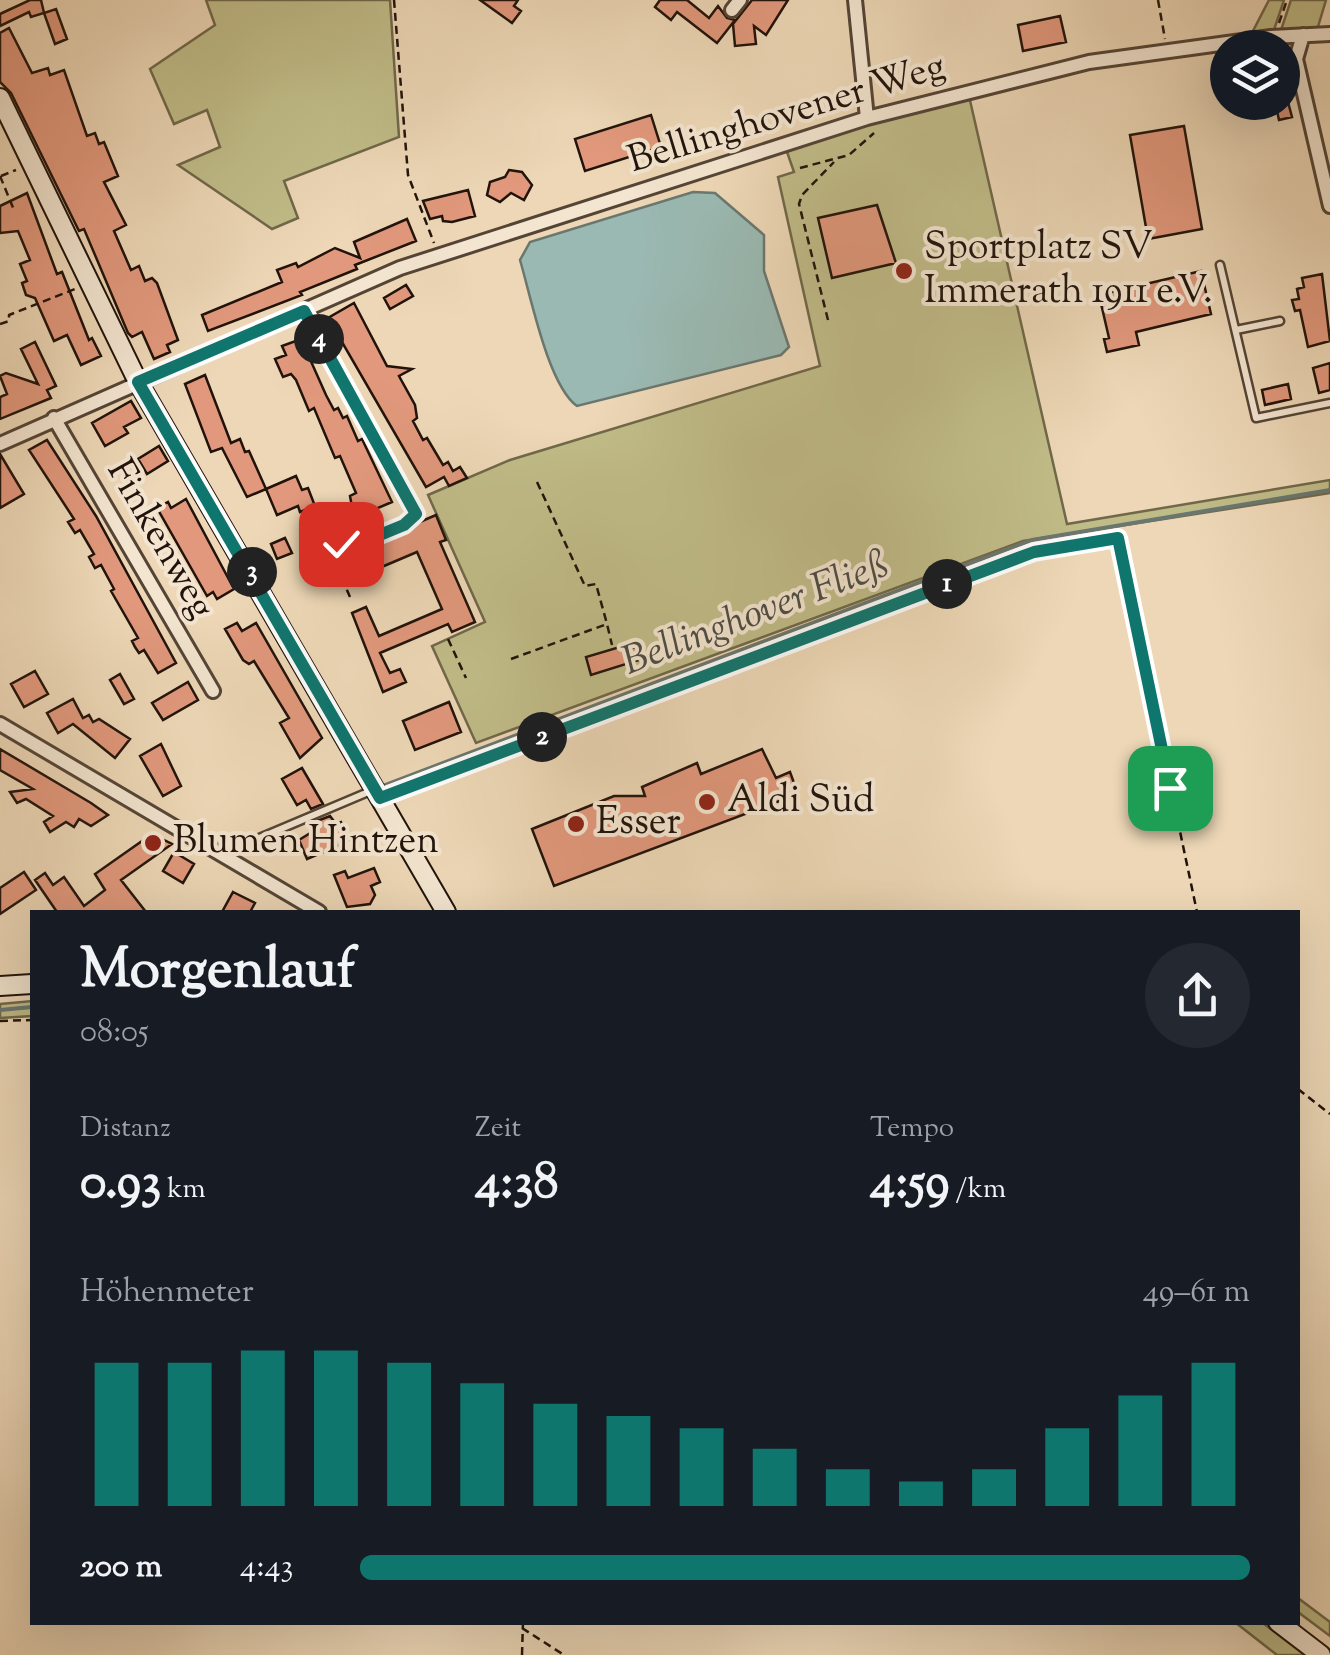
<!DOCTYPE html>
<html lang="de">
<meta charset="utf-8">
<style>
:root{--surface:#171b24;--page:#242831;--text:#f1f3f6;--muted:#9ea1a6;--accent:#0f766e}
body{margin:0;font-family:"Sorts Mill Goudy",serif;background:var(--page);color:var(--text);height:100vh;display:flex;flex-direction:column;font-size:38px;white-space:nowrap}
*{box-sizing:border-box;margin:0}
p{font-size:32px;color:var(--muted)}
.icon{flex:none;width:55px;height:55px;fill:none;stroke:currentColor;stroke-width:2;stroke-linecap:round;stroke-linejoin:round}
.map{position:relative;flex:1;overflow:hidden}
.details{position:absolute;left:30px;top:910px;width:1270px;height:715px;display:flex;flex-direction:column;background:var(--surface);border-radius:0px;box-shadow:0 10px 40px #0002}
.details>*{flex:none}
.fabs{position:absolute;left:1210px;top:30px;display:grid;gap:20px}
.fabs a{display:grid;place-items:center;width:90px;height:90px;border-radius:50%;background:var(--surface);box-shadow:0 10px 40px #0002;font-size:50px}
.pin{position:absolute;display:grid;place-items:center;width:85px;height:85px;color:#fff;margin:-42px;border-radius:20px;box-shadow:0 5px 15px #0006}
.km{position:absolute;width:50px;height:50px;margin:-25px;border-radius:50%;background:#222;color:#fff;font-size:28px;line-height:50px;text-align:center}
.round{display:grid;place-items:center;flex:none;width:105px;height:105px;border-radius:52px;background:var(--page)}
.headline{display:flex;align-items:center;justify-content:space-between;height:170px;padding:0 50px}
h1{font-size:55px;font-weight:800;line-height:75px}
.metrics{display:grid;grid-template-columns:repeat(3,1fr);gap:15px;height:170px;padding:10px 50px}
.metrics div{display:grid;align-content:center}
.metrics b{font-size:50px;font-weight:800}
.metrics small{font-size:28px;font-weight:400}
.metrics p{font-size:28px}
.chart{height:280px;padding:20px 50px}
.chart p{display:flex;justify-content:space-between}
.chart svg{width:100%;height:180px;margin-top:10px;stroke:var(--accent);stroke-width:6}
ul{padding:0 50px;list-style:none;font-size:32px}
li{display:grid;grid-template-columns:160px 120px 1fr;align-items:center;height:75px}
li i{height:25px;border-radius:12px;background:var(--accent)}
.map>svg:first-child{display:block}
.green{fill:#c0bc88;stroke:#70684a;stroke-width:2.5}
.water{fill:#9ab9b2;stroke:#6a776f;stroke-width:2.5}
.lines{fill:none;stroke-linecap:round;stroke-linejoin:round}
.stream{stroke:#6a776f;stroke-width:4}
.building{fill:#e1987c;stroke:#21130b;stroke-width:2.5}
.lane-casing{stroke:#544436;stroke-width:11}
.street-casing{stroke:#544436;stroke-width:18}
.secondary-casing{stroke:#21130b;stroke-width:22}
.path{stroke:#21130b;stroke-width:2.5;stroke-dasharray:8 5;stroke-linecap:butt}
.lane{stroke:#f3e5d0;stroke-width:6}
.street{stroke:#f3e5d0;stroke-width:12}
.secondary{stroke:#f3e5d0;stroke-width:18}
.route-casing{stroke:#fff;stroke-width:20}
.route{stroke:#0f766e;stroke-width:12}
.poi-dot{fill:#8f2418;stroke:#f3e5d0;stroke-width:4}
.labels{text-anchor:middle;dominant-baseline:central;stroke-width:8;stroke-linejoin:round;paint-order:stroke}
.street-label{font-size:38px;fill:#21130b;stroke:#f3e5d0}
.poi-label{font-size:38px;fill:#21130b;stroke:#f3e5d0;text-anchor:start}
.water-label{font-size:40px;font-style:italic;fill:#4b4d45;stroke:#f3e5d0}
</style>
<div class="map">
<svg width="1330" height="1655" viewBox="0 0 1330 1655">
<rect width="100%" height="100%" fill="#edd7b6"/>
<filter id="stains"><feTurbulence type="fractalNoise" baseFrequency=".002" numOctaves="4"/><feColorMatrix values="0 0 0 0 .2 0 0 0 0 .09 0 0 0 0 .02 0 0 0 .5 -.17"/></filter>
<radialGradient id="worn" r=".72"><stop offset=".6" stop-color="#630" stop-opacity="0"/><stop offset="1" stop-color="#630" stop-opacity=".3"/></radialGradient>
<path class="green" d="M206,0H390L399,137L284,181L298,218L272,229L178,165L220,147L207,110L174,124L150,69L215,25Z
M1269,0H1284L1273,33L1253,31Z
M1291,0H1326L1317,30L1280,33Z
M969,96L1067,524L1330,480V493L1023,541L476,743L432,646L485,622L428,495L510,460L820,366L778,177L794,172L786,149Z
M32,1001V1016L0,1018V1004Z
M1298,1598L1330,1622V1636L1298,1612Z
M1236,1623H1263L1305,1655H1277Z"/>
<path class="water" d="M693,192L715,193L764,235V271L789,347L781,355L577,406C548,385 531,297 520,260L530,242Z"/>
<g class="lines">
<path class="stream" d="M385,785L1032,540L1330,490
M0,1010L32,1007"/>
</g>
<path class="building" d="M30,0H41L44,13L31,17L29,12L0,26V14Z
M480,0H518L514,6L521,11L512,23Z
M660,0H687L709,18L718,6L727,18L735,20L717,43L677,12L671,20L655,7Z
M752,0H788L766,35L754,26L756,44L735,46L733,24Z
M56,9L67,39L55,44L44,13Z
M1060,16L1066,42L1023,51L1018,25Z
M9,28L32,73L48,68L50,75L64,70L87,136L95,133L99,144L104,142L118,176L104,182L126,225L114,231L131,270L139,266L145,281L152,278L157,283L178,340L167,345L170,352L154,359L142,332L132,337L128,333L84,229L79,231L11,93L0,82V33Z
M1275,102H1288L1292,117L1279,120Z
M651,115L661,147L585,171L575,139Z
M1184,126L1202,229L1148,239L1130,135Z
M509,170L522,172L532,185L524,200L511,193L500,202L487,195L490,182L505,177Z
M468,190L475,216L452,222L443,221L442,216L430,219L423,201Z
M27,193L57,274L62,272L89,340L92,338L101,356L81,365L67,335L54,341L35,298L26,295L22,283L27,281L20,264L30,260L18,231L0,233V206Z
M877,205L896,263L832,278L818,218Z
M407,219L416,241L355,265L357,269L300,292L302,295L208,331L202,315L282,282L277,270L296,263L298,267L335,248L360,258L354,242Z
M1201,271L1211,314L1136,332L1139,345L1107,352L1104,339L1109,338L1099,295Z
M1322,274L1330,341L1308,347L1300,310L1295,311L1292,300L1299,299L1297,289L1304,287L1302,278Z
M406,285L413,296L390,309L384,298Z
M354,303L387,366L412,369L399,376L415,405L417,418L413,421L423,440L427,438L443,465L448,462L453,471L460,467L467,478L449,486L444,477L426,487L328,318Z
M301,339L326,395L334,410L338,408L343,418L347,416L358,441L362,439L392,502L359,516L352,507L350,496L356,493L340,456L335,458L314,408L309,411L296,380L291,374L283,377L275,359L286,355L282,346Z
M35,342L56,386L47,390L51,398L0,419V397L7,394L0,376L6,373L38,384L21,349Z
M1330,363V390L1319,393L1313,368Z
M205,375L231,443L240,439L245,452L249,451L266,489L247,497L222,448L211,452L185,384Z
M1288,384L1291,399L1265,405L1262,390Z
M131,401L141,418L124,427L128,433L105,446L92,423Z
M47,440L96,516L176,663L158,673L144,650L139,653L135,647L132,641L138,638L111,591L114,589L101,565L95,568L89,557L94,554L80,530L75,533L68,522L74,519L29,450Z
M159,446L168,461L147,474L138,459Z
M0,454L24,494L0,508Z
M296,476L302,490L308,488L315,506L300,512L298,506L277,515L266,489Z
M186,499L234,589L217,599L213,592L207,596L157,508L168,502L171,508Z
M436,515L446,540L440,542L475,622L452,632L448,624L380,653L390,673L400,669L406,682L383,692L352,613L366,607L379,636L442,609L417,552L351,580L341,556Z
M285,538L292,553L277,559L271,544Z
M237,623L242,631L256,623L322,738L300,758L280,723L289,718L254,661L249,664L243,660L225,629Z
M623,646L624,650L636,647L639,660L591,675L586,657Z
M35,671L48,694L24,707L11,684Z
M120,674L134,699L124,704L110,680Z
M188,682L198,700L163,720L152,703Z
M73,699L83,718L89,715L93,722L99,719L130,739L115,758L73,724L58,733L47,713Z
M449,702L461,732L415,750L403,721Z
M161,744L181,786L163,796L140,756Z
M0,749L91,803L108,815L91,826L79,819L74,827L66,822L50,832L44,822L53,816L26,799L17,803L10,792L33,789L0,770Z
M762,749L776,778L790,772L798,794L554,886L532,829L614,796H645L642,787L697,763L701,774Z
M302,768L323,804L311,809L306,800L297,805L282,779Z
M330,816L336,824L341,822L349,841L307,859L299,840L320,827L317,821Z
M152,834L172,844L121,880L146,912H57L35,880L45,873L53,885L64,877L84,906L105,890L95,874Z
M174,852L194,864L183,883L163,871Z
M374,868L380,882L371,886L375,895L370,904L347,907L334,875L345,871L348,878Z
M24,872L36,890L0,914V888Z
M233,892L255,903L250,912H222Z"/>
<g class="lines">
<defs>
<path id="lane" d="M1220,265L1256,418L1330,403
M1236,330L1280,321
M228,859L238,847L373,790"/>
<path id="street" d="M855,0L867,118
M732,10L740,0
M1303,35L1296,59L1330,206
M304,311L415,514
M54,418L213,691
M0,444L400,268L867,118L1089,62L1271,37L1330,34
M0,724L319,912"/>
<path id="secondary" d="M0,98L138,382L446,912
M0,986L32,984
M1278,1622L1321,1655"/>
</defs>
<use href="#lane" class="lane-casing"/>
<use href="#street" class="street-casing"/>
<use href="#secondary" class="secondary-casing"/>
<path class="path" d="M394,0L408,175L434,243
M1158,0L1165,39
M1279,23L1287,0
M800,168L849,155L874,133
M0,176L14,210
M1,176L16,170
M828,320L799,204L802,195L834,162
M0,324L9,321V315L75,289
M537,482L585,586L596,584L607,624
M350,597L335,562V549L405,522
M448,639L466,678
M511,659L607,624L612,645
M398,792L1035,552L1118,538L1197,912
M0,1021L32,1020
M1298,1089L1330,1114
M522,1628L564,1655
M522,1655L523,1622"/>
<use href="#lane" class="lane"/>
<use href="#street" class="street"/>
<use href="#secondary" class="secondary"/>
</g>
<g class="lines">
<defs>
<path id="route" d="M341,544L370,539L404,525L416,514L304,311L138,382L380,798L1034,552L1118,538L1170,788"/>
</defs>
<use href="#route" class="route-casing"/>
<use href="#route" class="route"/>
</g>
<g class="poi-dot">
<circle cx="904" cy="271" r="10"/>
<circle cx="707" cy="802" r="10"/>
<circle cx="576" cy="824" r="10"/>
<circle cx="153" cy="843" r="10"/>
</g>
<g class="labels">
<g class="street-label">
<text transform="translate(787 115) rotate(-17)">Bellinghovener Weg</text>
<text transform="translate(159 540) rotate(60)">Finkenweg</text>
</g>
<g class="poi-label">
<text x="924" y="249">Sportplatz SV<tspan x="924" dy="44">Immerath 1911 e.V.</tspan></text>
<text x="727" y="802">Aldi Süd</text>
<text x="596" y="824">Esser</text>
<text x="173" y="843">Blumen Hintzen</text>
</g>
<g class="water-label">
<text transform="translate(756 615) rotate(-21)">Bellinghover Fließ</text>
</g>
</g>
<rect width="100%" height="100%" filter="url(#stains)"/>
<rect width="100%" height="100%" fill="url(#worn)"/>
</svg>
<div class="fabs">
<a><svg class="icon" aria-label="layers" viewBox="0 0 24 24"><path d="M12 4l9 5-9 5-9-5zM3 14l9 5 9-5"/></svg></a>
</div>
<div class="pin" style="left:1170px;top:788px;background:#1e9e55"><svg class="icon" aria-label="arrive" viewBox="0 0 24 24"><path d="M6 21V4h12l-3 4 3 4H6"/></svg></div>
<div class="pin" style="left:341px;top:544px;background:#d93025"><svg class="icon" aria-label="check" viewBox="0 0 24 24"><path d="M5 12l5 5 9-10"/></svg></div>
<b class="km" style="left:947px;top:584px">1</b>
<b class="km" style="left:542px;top:737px">2</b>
<b class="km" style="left:252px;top:572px">3</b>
<b class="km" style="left:319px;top:339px">4</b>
<section class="details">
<div class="headline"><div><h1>Morgenlauf</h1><p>08:05</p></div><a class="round"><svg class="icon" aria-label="share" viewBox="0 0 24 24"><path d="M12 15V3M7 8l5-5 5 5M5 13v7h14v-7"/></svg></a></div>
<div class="metrics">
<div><p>Distanz</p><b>0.93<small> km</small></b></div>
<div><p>Zeit</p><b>4:38</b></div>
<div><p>Tempo</p><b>4:59<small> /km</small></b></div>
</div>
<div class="chart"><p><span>Höhenmeter</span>49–61 m</p>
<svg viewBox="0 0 160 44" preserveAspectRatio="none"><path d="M5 44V9M15 44V9M25 44V6M35 44V6M45 44V9M55 44V14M65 44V19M75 44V22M85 44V25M95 44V30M105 44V35M115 44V38M125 44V35M135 44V25M145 44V17M155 44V9"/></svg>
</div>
<ul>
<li><b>200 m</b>4:43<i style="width:100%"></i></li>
</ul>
</section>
</div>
